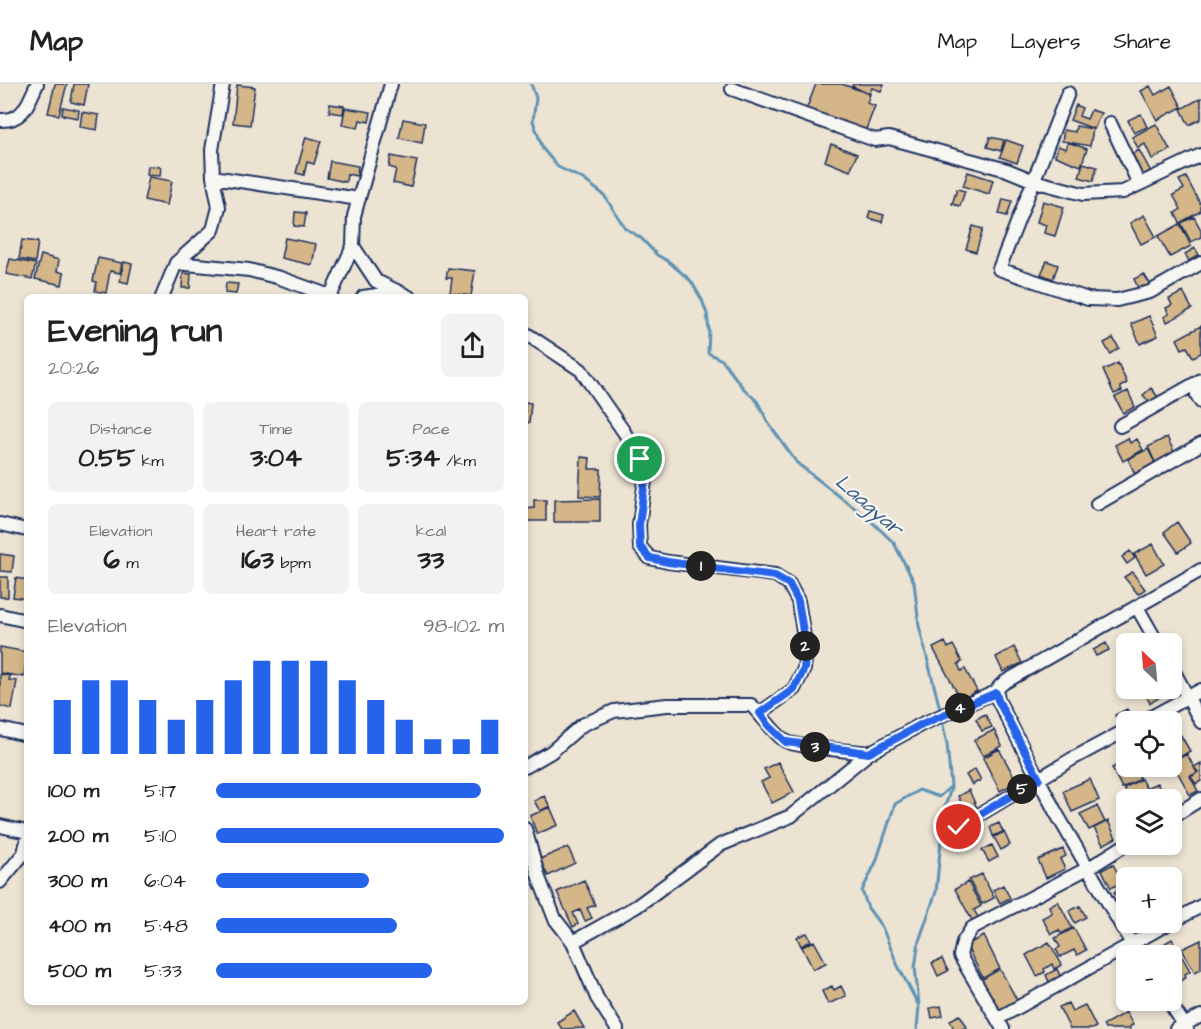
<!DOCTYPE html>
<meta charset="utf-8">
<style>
:root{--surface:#fff;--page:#f2f2f2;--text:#202124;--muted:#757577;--line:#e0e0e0;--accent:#2563eb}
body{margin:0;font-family:"Architects Daughter",sans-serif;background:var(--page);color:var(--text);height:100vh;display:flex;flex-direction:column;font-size:22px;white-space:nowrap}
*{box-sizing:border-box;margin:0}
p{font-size:20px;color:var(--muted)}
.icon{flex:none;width:33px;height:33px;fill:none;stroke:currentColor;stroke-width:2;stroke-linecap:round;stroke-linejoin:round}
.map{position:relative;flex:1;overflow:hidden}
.side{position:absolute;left:24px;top:210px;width:504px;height:711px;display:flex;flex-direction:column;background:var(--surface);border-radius:9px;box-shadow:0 3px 9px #0003}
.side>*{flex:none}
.needle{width:39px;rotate:334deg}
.fabs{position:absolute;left:1116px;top:549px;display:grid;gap:12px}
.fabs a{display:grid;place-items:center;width:66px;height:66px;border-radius:9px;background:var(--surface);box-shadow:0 3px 9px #0003;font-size:30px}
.pin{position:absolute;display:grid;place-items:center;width:51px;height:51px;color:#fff;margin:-26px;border:3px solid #fff;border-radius:50%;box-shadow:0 2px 6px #0007}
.km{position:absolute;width:30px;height:30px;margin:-15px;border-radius:50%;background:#222;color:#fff;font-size:16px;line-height:30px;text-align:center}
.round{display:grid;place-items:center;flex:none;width:63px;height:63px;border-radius:9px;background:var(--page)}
.overview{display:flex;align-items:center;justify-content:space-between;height:102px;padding:0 24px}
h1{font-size:33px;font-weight:700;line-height:45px}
.stats{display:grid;grid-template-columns:repeat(3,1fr);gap:9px;height:102px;padding:6px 24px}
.stats div{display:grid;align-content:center;border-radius:9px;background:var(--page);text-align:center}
.stats b{font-size:26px;font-weight:700}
.stats small{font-size:16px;font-weight:400}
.stats p{font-size:16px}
.chart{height:168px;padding:12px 24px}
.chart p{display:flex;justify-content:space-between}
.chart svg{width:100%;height:108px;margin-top:6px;stroke:var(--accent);stroke-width:6}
ul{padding:0 24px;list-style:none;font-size:20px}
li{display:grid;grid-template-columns:96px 72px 1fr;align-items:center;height:45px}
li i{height:15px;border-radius:8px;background:var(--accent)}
header{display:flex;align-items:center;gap:36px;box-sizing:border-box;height:84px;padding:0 30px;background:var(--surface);border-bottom:2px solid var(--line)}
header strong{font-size:28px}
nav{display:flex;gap:33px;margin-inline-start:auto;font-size:21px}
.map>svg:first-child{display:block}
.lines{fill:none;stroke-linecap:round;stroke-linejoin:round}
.stream{stroke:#5f93b4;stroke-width:3}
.building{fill:#d4b688;stroke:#1b2f5e;stroke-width:1.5}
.street-casing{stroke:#1b2f5e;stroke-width:16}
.street{stroke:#f6f6f2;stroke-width:12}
.route-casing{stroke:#fff;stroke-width:12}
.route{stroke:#2563eb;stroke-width:8}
.labels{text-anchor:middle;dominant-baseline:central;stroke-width:4.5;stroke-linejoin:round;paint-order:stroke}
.water-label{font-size:21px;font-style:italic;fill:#375882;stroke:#f6f6f2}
</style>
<header>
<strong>Map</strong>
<nav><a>Map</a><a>Layers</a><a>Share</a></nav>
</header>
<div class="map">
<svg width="1201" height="945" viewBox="0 0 1201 945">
<rect width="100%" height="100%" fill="#ece3d2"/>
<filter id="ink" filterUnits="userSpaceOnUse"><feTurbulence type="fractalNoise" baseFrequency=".0167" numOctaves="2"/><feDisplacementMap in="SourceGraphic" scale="12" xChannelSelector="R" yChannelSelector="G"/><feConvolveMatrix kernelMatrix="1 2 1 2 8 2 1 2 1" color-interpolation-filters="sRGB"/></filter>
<g filter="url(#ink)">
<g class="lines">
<path class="stream" d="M531,0L536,14L533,37L543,65L558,83L583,95L604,111L625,144L641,154L657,171L668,177L691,197L702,216L707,230L709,247L708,269L722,276L743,304L757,317L769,340L797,379L871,437L894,459L914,498L919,542L941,629
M919,921L915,883L919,857L936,808L944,726L951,704
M917,945L919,922L898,882L882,843L868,824L862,807L876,778L895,720L919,706L939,713L951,702L947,660L942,636"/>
</g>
<path class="building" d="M55,0H67L59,31L48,29Z
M74,0H88L84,21L71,18Z
M816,0H842L870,10L867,19L875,22L865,48L806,26Z
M853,0H884L881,7L872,4L869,10L852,2Z
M237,1L255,3L250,41L233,39Z
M1150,2L1155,11L1171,2L1182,23L1157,36L1141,7Z
M1201,14V35L1189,41L1181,25Z
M330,20L344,22L343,30L329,28Z
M1076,21L1082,24L1079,32L1087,35L1091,26L1101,29L1094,45L1070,36Z
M63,23L79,26L78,34L62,31Z
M345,24L371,28L369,38L360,36L358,44L342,41Z
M82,28L99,31L97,46L80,43Z
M1141,30L1147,43L1134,49L1128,36Z
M403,35L425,39L422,59L399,54Z
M1156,40L1170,66L1152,75L1145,60L1138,64L1132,53Z
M1076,42L1093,45L1090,62L1062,57L1064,46L1075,48Z
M306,53L321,57L314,80L307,78L304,91L296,89Z
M990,53L1004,56L1001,67L987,63Z
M1006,56L1023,62L1017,79L1000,73Z
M1068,58L1087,65L1081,82L1055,72L1058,62L1066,65Z
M831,60L857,70L850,87L825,77Z
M1139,66L1151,88L1136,97L1128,72Z
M391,72L417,77L411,103L393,99L396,85L389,83Z
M330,77L358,82L357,92L347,90L346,98L327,94Z
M1083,79L1097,83L1093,97L1079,93Z
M148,82L161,83L160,92L147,91Z
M968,88L993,96L989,110L963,102Z
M149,93L172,97L167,121L144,116Z
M1186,93L1201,121V127L1180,139L1175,129L1181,125L1173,111L1184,105L1179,96Z
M957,105L965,107L960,122L952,120Z
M1003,115L1012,117L1007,132L999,130Z
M1043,117L1064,123L1055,152L1044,149L1046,141L1037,138Z
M870,127L884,131L882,138L868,134Z
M295,128L306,129L304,143L294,142Z
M1144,131L1156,153L1141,160L1130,139Z
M1194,133L1201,146V153L1191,158L1181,139Z
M1180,140L1191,162L1170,173L1158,152Z
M973,142L983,145L976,168L966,165Z
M285,154L316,160L312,181L281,174Z
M22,156L38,158L35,178L19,175Z
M1195,164L1199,171L1189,177L1185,170Z
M41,171L59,176L57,187L64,189L62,201L35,195Z
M98,174L122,179L120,189L110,187L106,209L95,207L97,198L93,197Z
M10,175L36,180L32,195L6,190Z
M1047,177L1058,181L1053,195L1041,190Z
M124,178L132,180L128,199L120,197Z
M448,184L475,187L471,212L450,209L452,194H446Z
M183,189L191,190L190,204H182Z
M1144,190L1150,200L1139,206L1134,195Z
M226,199L238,200L236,210L225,209Z
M1183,208L1192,225L1167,238L1164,233L1169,230L1166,224L1172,221L1169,215Z
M1149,232L1158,252L1140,260L1131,240Z
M1201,242V269L1193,273L1187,263L1182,265L1177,255Z
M1113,254L1119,264L1110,270L1104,259Z
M1118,279L1127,299L1120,303L1122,307L1114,310L1103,286Z
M1151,304L1158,313L1151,320L1143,311Z
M1128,307L1135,323L1123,329L1115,313Z
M525,318L531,319L529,339L525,338Z
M1167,353L1175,370L1156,380L1148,363Z
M1128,354L1130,359L1137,355L1143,366L1123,377L1115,361Z
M1148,365L1155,379L1135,390L1128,375Z
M581,373L590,374L589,385H601L600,413L579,412Z
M600,415V438H554V416Z
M534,416H546V437H525V425L534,424Z
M1177,438L1191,459L1178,468L1164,448Z
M1153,460L1164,480L1146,490L1134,470Z
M1130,467L1135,474L1127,480L1122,473Z
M0,470L14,472L12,488L0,487Z
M1132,488L1145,505L1138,510L1124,493Z
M0,493H8V513H0Z
M16,494L27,496V515L13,513Z
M945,558L948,564L953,561L962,578L958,580L961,587L965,585L977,607L961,616L933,564Z
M1106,559L1109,566L1096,572L1093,566Z
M0,563L27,568L24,593L0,589Z
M1014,563L1022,579L1003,588L996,573Z
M0,590L10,592L9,596L17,597L12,625L0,622Z
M1154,604H1165L1167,609L1150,619L1145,610Z
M1127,625L1130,631L1118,638L1115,631Z
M985,630L992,643L982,647L976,635Z
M994,646L1002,662L983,672L974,656Z
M1180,650L1190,667L1172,678V655Z
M999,665L1017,698L1000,707L983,674Z
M1187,670L1197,689L1190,692L1198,707L1190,711L1172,678Z
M1126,676V682H1134L1140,695L1122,704L1112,684Z
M778,678L794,708L772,719L761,698L769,694L764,685Z
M1201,679V697L1196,700L1191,693L1198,688L1194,683Z
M975,685L981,696L972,701L966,691Z
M1090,695L1099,716L1072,728L1063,707Z
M1141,695L1146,704L1157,699L1166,716H1129L1124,704Z
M969,706L977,724L966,729L958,712Z
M544,712L550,722L540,727L534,717Z
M961,720L966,731L961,733L962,737L953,740L950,733L954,732L951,724Z
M1097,722L1105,738L1089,746L1080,730Z
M550,723L558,741L537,750L530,732Z
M1108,737L1116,754L1103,761L1094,744Z
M999,739L1003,748L993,752L990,743Z
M1004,748L1010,761L1001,766L994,753Z
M992,761L998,773L989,778L982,766Z
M568,763L575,779L548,792L540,775Z
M1063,765L1066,772L1060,775L1065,785L1046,794L1038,776Z
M1113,780L1122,798L1111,804L1102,786Z
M982,790L994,814L982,820L969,796Z
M584,796L595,821L587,824L592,834L585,837L580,826L573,829L578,840L573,843L557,808Z
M968,798L981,822L974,826L979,835L973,838L955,805Z
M1003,801L1010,814L1000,819L993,806Z
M1126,802V825L1123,826L1114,808Z
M1058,817L1072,844L1061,850L1059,846L1051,850L1042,834L1052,829L1049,822Z
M1080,822L1086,833L1075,839L1069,827Z
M1074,844L1086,866L1077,871L1074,866L1060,873L1056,865L1060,863L1055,854Z
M807,849L811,857L801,862L797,853Z
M984,852L1000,885L983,894L966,861Z
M1172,855L1190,887L1185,890L1186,894L1172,902V872H1151L1157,868L1155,865Z
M1201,856V885L1195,888L1182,865Z
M814,857L826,879L813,885L802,863Z
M1049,858L1062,881L1054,885L1052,880L1044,885L1045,888L1037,892L1026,871Z
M942,875L948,887L938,892L932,879Z
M1000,885L1018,918L994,931L977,898Z
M1057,885L1061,894L1050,900L1046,891Z
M832,902L834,906L841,902L846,912L828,920L822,907Z
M1068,919L1072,927L1085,921L1096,943L1092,945H1070L1059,923Z
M941,922L943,932L932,934L930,924Z
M574,927L584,944L562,945L557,938Z
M1126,928L1133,941L1129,943L1130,945H1105L1103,941Z
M960,931L967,943L962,945H954L950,936Z"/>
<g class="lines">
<defs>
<path id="street" d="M391,0L354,132L353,162L376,197L409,213
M732,5L875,56L889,54L1007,86L1034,97L1083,110L1123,108L1201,71
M1068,9L999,185L1088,215L1117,216L1150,208L1201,179
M0,36C24,37 28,19 37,0
M1110,39L1139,100
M213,93L359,115
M176,179L249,186L280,194L330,212
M162,213L176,179L213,146L219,123L213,93L212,66L223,0
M330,213L353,162
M363,213L397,208
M525,249L581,286L624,348L640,375L645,396L639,441L640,463L650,474L668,478L775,491L789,500L798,517L806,565L804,585L794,605L760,629
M1201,296L1198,298L1197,311L1201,318
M1120,342L1198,298
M1097,420L1201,360
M0,440L27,446
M1137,523L1158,560
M0,531L27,537
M1172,584L1201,638
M1142,638L1201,606
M0,645L27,651
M525,683L551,668L582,641L614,627L667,621H751C763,632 771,646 784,656C792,663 854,667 869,669
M1172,733L1201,715
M0,742L27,748
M959,743L1072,675L1126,646
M525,745L539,794L555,835L573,858L597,914L617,945
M0,798L24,769L27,757
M1172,838L1201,822
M573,858L637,822L720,761L791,732L869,669L922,640L996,608
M1139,872L1055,727L998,616C996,607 997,603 1005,598L1201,486
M1168,916L1187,945
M997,935L1171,838
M1003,945L960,872L963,858L972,844L1092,782L1127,760
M1176,945L1201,932"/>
</defs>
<use href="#street" class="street-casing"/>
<use href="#street" class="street"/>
</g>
</g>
<g class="lines" filter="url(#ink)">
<defs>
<path id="route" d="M640,375L645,396L639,441L640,463L650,474L668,478L775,492L789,500L798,517L806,565L804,585L794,605L760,629L769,642L786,658L869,669L922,640L996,609L998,616L1039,695L959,743"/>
</defs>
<use href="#route" class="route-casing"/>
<use href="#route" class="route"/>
</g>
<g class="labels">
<g class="water-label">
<text transform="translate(869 421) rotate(41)">Laagyar</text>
</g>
</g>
</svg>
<div class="fabs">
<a><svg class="needle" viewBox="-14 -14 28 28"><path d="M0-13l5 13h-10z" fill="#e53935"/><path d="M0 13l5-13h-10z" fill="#757577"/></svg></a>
<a><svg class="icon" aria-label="locate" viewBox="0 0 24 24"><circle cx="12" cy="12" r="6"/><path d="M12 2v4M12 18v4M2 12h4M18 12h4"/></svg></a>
<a><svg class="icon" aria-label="layers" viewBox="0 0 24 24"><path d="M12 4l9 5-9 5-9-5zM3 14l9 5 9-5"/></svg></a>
<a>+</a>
<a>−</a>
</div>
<div class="pin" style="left:640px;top:375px;background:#1e9e55"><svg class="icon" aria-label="arrive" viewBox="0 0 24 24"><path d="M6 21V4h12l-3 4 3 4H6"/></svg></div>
<div class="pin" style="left:959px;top:743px;background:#d93025"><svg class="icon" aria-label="check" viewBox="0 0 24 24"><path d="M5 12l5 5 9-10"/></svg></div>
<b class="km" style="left:701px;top:482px">1</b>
<b class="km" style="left:805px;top:562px">2</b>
<b class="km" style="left:815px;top:663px">3</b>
<b class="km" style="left:960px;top:624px">4</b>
<b class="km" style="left:1022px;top:705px">5</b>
<section class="side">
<div class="overview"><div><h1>Evening run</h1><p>20:26</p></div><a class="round"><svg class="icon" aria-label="share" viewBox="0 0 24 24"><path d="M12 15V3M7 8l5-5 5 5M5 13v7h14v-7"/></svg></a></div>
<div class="stats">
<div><p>Distance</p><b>0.55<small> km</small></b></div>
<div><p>Time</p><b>3:04</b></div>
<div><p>Pace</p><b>5:34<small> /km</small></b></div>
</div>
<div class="stats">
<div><p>Elevation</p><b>6<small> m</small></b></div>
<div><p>Heart rate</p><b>163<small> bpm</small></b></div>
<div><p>kcal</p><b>33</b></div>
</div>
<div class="chart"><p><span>Elevation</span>98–102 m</p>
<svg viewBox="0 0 160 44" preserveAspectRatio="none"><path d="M5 44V22M15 44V14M25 44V14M35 44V22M45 44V30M55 44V22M65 44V14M75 44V6M85 44V6M95 44V6M105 44V14M115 44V22M125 44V30M135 44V38M145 44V38M155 44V30"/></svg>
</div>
<ul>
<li><b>100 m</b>5:17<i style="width:92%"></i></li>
<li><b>200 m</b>5:10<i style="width:100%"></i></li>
<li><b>300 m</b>6:04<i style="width:53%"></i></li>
<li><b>400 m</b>5:48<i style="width:63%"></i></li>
<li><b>500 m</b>5:33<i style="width:75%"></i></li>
</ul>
</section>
</div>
